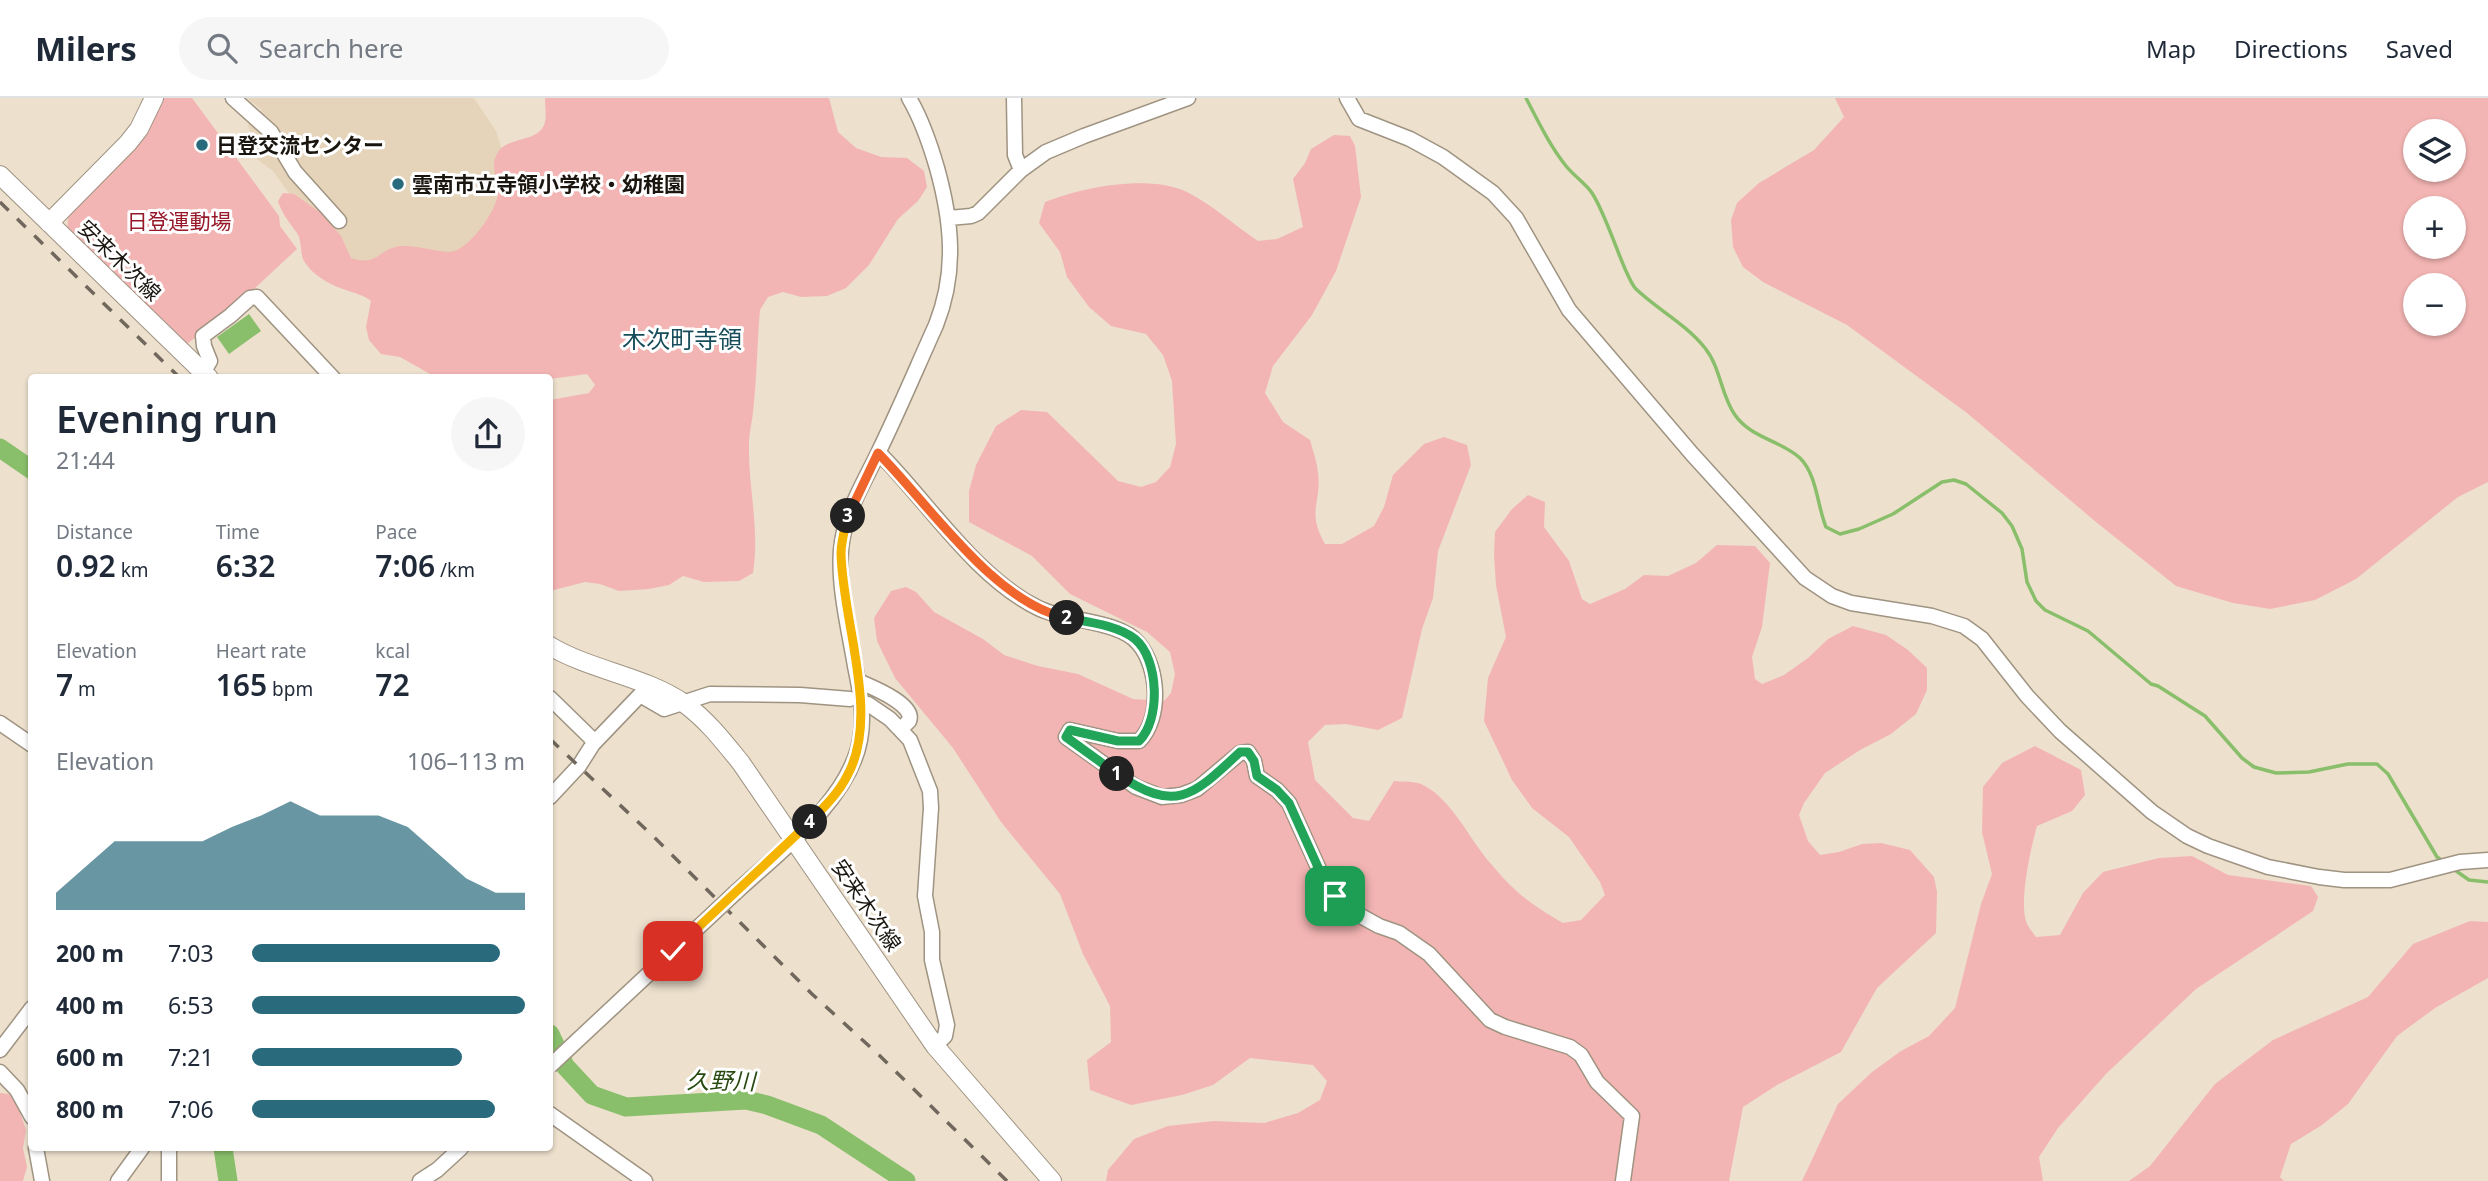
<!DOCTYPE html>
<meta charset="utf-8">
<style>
:root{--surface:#fff;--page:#f6f6f7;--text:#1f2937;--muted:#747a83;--line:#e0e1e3;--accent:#296a7d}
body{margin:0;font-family:"Noto Sans","Noto Sans JP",sans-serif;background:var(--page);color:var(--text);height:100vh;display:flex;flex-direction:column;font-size:26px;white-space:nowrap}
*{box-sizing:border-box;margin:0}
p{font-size:23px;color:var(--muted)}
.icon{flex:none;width:38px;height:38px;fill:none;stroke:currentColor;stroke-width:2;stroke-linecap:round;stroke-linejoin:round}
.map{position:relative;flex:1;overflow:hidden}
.sheet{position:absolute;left:28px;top:276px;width:525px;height:777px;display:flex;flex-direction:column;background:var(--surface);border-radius:7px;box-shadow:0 2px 5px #0004}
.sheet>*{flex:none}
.controls{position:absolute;left:2403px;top:21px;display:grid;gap:14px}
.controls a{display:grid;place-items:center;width:63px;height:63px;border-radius:50%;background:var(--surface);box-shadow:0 2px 5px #0004;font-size:35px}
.pin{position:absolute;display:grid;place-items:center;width:60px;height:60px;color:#fff;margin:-30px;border-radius:14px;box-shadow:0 4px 10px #0006}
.km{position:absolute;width:35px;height:35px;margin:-18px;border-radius:50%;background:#222;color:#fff;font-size:19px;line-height:35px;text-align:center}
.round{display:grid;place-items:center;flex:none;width:74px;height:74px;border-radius:37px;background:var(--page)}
.head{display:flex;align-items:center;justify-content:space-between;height:119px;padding:0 28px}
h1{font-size:38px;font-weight:600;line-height:52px}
.figures{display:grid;grid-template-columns:repeat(3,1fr);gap:10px;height:119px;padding:7px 28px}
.figures div{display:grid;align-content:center}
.figures b{font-size:30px;font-weight:600}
.figures small{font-size:19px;font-weight:400}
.figures p{font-size:19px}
.chart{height:196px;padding:14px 28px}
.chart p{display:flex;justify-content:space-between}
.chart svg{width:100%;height:126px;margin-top:7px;fill:var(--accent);opacity:.7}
ul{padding:0 28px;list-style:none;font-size:23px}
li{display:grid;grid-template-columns:112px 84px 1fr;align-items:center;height:52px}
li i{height:18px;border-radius:9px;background:var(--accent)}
header{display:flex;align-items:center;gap:42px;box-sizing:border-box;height:98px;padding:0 35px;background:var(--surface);border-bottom:2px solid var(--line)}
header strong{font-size:33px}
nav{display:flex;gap:38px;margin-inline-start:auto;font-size:24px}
.search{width:490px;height:63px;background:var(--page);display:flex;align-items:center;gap:18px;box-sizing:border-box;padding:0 24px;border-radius:38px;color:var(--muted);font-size:26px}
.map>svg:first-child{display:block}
.built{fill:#e5d4ba}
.green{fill:#f3b5b3;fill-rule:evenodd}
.water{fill:#89bf6b}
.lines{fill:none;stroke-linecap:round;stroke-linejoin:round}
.stream{stroke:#89bf6b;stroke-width:3.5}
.river{stroke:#89bf6b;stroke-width:19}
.minor-casing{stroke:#9f9382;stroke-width:17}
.major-casing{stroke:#9f9382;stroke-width:20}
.minor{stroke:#fff;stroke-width:14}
.major{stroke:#fff;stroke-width:18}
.rail{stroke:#70685c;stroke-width:3.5;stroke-dasharray:12 12;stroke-linecap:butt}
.minor-bridge-casing{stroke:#9f9382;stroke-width:17;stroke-linecap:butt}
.minor-bridge{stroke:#fff;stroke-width:14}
.split-1-casing{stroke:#fff;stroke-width:14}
.split-2-casing{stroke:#fff;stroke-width:14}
.split-3-casing{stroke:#fff;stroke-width:14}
.split-4-casing{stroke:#fff;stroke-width:14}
.split-5-casing{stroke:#fff;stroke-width:14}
.split-1{stroke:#22a559;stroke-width:9}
.split-2{stroke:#22a559;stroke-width:9}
.split-3{stroke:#f0652b;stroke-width:9}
.split-4{stroke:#f5b400;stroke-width:9}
.split-5{stroke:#f5b400;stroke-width:9}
.poi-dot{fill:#296a7d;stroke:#fff;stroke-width:2.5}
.labels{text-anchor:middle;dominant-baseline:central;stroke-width:6;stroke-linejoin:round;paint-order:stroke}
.poi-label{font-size:21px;font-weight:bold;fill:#1a160f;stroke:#fff;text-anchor:start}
.park-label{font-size:21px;fill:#96192a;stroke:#fff}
.street-label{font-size:21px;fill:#1a160f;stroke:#fff}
.water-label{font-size:23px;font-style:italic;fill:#27490e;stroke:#fff}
.quarter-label{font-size:24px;fill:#174c5b;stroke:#fff}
</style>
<header>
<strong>Milers</strong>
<div class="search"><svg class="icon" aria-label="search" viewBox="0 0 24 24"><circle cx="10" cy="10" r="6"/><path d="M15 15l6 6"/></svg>Search here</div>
<nav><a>Map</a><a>Directions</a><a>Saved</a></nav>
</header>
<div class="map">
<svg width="2488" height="1083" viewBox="0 0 2488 1083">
<rect width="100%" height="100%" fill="#ede0cd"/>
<path class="built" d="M247,0H474L496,33L517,99L490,145L364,183L316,133L273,73L258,62L248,27L262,12Z"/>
<path class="green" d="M159,0H192L279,118L280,128L297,151L225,218L188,245H185L67,134L68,120L115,65Z
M545,0H829L838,34L856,50L881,59L907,60L924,73L927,89L918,103L898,121L869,167L846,190L827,198L801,199L783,194L768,199L760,212C757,246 757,280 753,314C752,325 749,335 749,346C748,389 760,432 753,475L739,483L704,484L683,478L669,487L649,491L619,493L600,486L585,484L550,493V302L589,295L595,287L587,276L550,281L437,280L400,259L381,256L369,242L366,229L371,203C364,196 342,192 331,186C321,181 308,172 303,161C300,153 302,142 297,135C289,124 282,116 278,103L283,95L294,96L321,115L341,138L351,160C378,169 378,151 400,148C417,147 433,153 449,154C468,154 497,112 498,95C499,82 490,70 496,58C505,37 536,46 544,27C547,20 545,8 545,0Z
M1835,0H2488V384L2458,399L2356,481L2315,502L2270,511L2233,505L2176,488L2096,424L1967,315L1847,227L1763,184L1743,169L1733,149L1731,122L1737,105L1759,85L1814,52L1844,19ZM2415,33H2454V72H2415ZM2415,110H2454V149H2415ZM2454,187V226H2415V187Z
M1334,37L1350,38L1355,48L1361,99L1336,173L1312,217L1273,268L1265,295L1283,324L1310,342C1313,353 1317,364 1318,375C1322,405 1306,413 1325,446H1342L1374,428L1384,409L1393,377L1424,346L1444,339L1467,347L1471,367L1438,453L1433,500L1422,531L1402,620L1378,632L1346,626L1325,627L1308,644L1315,682L1353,720L1369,723L1394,683C1402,684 1413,683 1421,686C1452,700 1470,743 1492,767C1514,794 1533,808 1563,825L1581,822L1605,797L1600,784L1569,739L1532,710L1512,682L1484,623L1488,580L1506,539L1496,487L1494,457L1495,434L1512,411L1528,397L1545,404L1544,429L1569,463L1582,501L1590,506L1625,491L1644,477L1668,478L1696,465L1717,447L1755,448L1770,465L1762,529L1752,559L1755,581L1762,586L1784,577L1808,560L1828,541L1853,528L1886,537L1908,552L1927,570V592L1916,616L1891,636L1860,652L1825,675L1804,705L1799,717L1808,743L1820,757L1839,754L1862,746L1881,745L1910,752L1934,779L1937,794L1936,835L1877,890L1841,954L1777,987L1743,1009L1729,1083H1106L1108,1072L1134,1041L1168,1028L1214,1023L1264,1025L1298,1015L1320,1002L1327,983L1313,967L1250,960L1213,987L1182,997L1131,1007L1090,992L1087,962L1111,944L1110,908L1083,856L1060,796L1001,724L953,650L895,580L877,543L874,520L891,493L906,489L916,494L934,514L983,541L1004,557L1038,568L1078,576L1133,601L1164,603L1171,595L1175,576L1170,554L1147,534L1070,496L1032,458L969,424V393L976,367L996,328L1021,312L1047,314L1118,383L1141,389L1156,384L1170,369L1176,346L1172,283L1163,257L1146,236L1111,228L1089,209L1067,179L1060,154L1039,125L1045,104C1083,89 1149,76 1187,94C1213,107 1234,127 1258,143L1277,141L1303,129L1293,81L1305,65L1311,51Z
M2035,648L2081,672L2085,697L2072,713L2037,728C2031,749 2018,806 2027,826C2029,830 2033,835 2036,839L2060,837L2083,795L2103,774L2159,760L2192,758L2228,777L2311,788L2318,799L2313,813L2196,891L2106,976L2058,1030L2039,1059L2043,1083H1802L1838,1006L1872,974L1901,953L1929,938L1955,910L1981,806L1992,776L1982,734L1983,689L2002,665Z
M2470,823L2488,824V880L2435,910L2397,938L2348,1006L2322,1027L2291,1046L2280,1079L2284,1083H2129L2150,1068L2215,986L2273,942L2368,899L2413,846Z
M0,995L9,996L17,1006L26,1032L23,1050L27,1069L23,1083H0Z"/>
<path class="water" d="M249,216L261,233L229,256L217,239Z"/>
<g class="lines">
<path class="stream" d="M1526,0C1538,23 1550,48 1566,68C1574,78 1585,85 1592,95C1604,113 1616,151 1626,173C1629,179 1632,187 1636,191C1658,212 1686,226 1705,250C1721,270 1721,298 1735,317C1751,340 1780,342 1800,360C1817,377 1817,407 1826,429L1840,436L1859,431L1893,416L1942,384L1954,382L1966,386L2002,415L2012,428L2022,451L2027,484L2036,503L2045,512L2088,533L2151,586L2158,588L2205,618L2242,660L2254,669L2276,675L2309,674L2348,666H2377L2388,676L2437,759L2443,763
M2452,770L2469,782L2488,784"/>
<path class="river" d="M0,350L32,372
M550,936L565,968L592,997L626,1009L746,1002L767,1007L821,1027L906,1083
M223,1050L228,1083"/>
<defs>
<path id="minor" d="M233,0L271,34L295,74L339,123
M1014,0L1015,57L1021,72
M1347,0L1359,21L1410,41L1443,59L1493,95L1516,120L1569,212L1692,356L1805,480L1832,498L1851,505L1932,518L1964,528L1982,541L2027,598L2060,633L2152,714L2187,738L2208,748L2268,769L2319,779L2344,782H2390L2460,764L2488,762
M949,120L971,118L978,115L1021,72L1046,54L1084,38L1188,0
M203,275L210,263L204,248L203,238L230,218L250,200L257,199L333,280
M879,355C928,404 975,479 1038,510C1066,524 1119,522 1138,545C1159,569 1162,620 1139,643H1118L1070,632L1066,639L1136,689L1162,699L1181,697L1197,691L1240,655L1248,654L1254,663L1257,678L1277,692L1289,705L1322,778L1335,798L1348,811L1379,828L1399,835L1429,856L1490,922L1505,929L1570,949L1581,957L1597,984L1632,1018L1623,1083
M858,583C869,588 916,606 909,623C908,624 902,630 901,631
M550,600L591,640L593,646
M868,606L890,621L910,642L930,693L931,710L925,798L932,834V862L947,927L945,938L935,948
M0,625L32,647
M550,699L579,668L593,646L640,597L664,611L710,596L800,597L850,601
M735,795C778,755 849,703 860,642C865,617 860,592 855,568C849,532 838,488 841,452C844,415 864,385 879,353C899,312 917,269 936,227C957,174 952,124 937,70C930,46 922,22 909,0
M0,952L32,910
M0,974L17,992L32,1019
M550,1016L645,1083
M36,1050L42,1083
M169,1050V1083
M118,1083L142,1050
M420,1083L437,1072L461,1050"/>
<path id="major" d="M0,77L209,280
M49,125L128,45L139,31L154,0
M550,548C592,573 645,578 685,606C707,622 724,644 741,665L935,948L1052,1083"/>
</defs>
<use href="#minor" class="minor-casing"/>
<use href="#major" class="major-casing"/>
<use href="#minor" class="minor"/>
<use href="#major" class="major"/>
<path class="rail" d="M0,104L180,280
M550,641L656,741L812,896L879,957L1007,1083"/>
<defs>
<path id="minor-bridge" d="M550,968L735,795"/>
</defs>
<use href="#minor-bridge" class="minor-bridge-casing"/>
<use href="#minor-bridge" class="minor-bridge"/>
</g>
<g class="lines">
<defs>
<path id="split-1" d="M1117,676C1176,716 1193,698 1240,654H1248L1254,663L1257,678L1277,692L1289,705L1322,778L1335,798"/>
<path id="split-2" d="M1067,520C1088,524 1117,527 1135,541C1159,561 1161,622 1139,643H1118L1070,632L1066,639L1117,676"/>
<path id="split-3" d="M848,418L878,355C929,406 994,505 1067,520"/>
<path id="split-4" d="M810,724C823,710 838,696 847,678C881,618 842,523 841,455C841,443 845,430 848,418"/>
<path id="split-5" d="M673,853L810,724"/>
</defs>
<use href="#split-1" class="split-1-casing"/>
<use href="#split-2" class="split-2-casing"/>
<use href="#split-3" class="split-3-casing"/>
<use href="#split-4" class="split-4-casing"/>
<use href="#split-5" class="split-5-casing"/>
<use href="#split-1" class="split-1"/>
<use href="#split-2" class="split-2"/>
<use href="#split-3" class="split-3"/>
<use href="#split-4" class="split-4"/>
<use href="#split-5" class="split-5"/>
</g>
<g class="poi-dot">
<circle cx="202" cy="47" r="7"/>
<circle cx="398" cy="86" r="7"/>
</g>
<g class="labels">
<g class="poi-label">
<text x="216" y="47">日登交流センター</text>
<text x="412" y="86">雲南市立寺領小学校・幼稚園</text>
</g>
<g class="park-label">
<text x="179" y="123">日登運動場</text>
</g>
<g class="street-label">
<text transform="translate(120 162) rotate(44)">安来木次線</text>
<text transform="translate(867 807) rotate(56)">安来木次線</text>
</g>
<g class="water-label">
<text transform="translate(721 982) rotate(1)">久野川</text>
</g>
<g class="quarter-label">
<text x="682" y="240">木次町寺領</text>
</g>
</g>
</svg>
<div class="controls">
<a><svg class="icon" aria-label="layers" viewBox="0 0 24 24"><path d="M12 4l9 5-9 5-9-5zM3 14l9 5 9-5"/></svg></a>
<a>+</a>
<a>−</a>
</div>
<div class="pin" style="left:1335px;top:798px;background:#1e9e55"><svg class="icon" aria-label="arrive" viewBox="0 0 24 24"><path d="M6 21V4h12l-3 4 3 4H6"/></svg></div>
<div class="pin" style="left:673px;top:853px;background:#d93025"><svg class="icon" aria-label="check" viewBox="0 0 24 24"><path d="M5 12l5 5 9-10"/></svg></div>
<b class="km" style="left:1117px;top:676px">1</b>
<b class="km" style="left:1067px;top:520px">2</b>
<b class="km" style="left:848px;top:418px">3</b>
<b class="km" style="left:810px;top:724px">4</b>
<section class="sheet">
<div class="head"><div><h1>Evening run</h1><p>21:44</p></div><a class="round"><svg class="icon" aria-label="share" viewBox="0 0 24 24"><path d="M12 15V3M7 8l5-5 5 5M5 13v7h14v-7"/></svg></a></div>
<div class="figures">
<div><p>Distance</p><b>0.92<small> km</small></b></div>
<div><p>Time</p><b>6:32</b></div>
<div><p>Pace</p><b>7:06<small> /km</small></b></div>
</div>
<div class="figures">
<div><p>Elevation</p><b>7<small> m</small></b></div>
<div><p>Heart rate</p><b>165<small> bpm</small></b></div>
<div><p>kcal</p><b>72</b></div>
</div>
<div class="chart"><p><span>Elevation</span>106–113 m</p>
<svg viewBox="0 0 160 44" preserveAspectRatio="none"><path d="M0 44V38L10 29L20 20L30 20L40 20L50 20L60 15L70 11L80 6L90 11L100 11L110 11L120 15L130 24L140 33L150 38L160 38V44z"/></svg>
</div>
<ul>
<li><b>200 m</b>7:03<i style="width:91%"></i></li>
<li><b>400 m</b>6:53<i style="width:100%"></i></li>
<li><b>600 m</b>7:21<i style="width:77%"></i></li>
<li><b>800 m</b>7:06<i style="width:89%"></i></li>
</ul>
</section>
</div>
